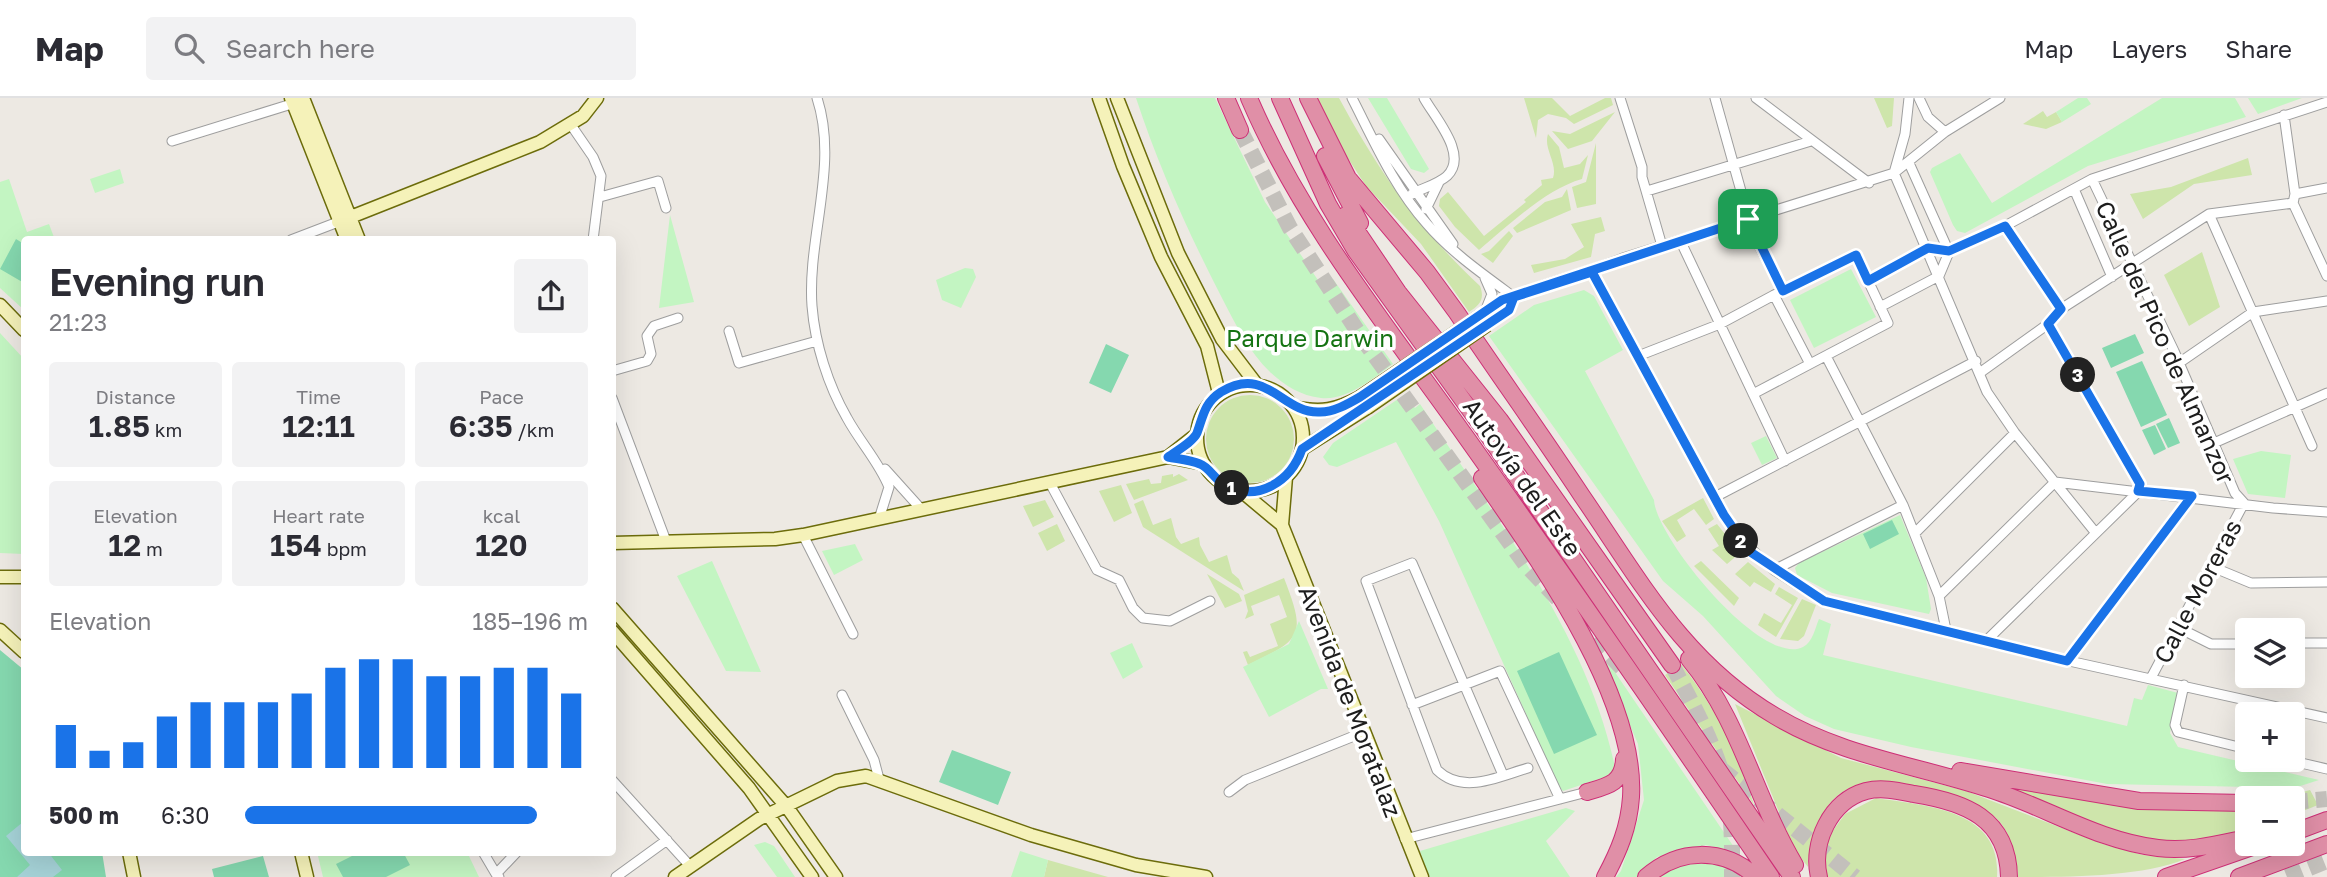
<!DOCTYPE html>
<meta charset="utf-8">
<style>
:root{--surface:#fff;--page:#f2f2f3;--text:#2b2b33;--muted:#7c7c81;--line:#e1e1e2;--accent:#1a73e8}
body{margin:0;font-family:"Golos Text",sans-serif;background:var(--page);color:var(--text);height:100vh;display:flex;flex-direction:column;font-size:26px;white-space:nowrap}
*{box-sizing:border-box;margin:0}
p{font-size:23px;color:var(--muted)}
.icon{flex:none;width:38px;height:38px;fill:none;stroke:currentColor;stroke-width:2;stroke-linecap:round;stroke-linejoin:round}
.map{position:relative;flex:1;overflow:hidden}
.side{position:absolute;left:21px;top:138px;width:595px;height:620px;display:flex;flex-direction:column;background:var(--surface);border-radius:7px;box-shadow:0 7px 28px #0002}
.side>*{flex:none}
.controls{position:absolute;left:2235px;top:520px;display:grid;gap:14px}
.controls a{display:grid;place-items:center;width:70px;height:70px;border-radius:7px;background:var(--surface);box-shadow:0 7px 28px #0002;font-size:35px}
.pin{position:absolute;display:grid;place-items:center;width:60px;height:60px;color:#fff;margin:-30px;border-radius:14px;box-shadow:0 4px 10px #0006}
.km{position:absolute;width:35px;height:35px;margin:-18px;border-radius:50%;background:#222;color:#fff;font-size:19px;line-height:35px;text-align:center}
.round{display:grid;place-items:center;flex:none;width:74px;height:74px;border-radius:7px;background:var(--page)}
.headline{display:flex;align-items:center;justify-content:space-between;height:119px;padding:0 28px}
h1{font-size:38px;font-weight:600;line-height:52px}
.stats{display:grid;grid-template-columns:repeat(3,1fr);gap:10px;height:119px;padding:7px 28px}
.stats div{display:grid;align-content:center;border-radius:7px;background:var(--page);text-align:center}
.stats b{font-size:30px;font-weight:600}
.stats small{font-size:19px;font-weight:400}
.stats p{font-size:19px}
.chart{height:196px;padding:14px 28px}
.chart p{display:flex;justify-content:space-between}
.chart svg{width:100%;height:126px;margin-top:7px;stroke:var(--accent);stroke-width:6}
ul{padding:0 28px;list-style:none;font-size:23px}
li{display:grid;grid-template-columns:112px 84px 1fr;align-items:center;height:52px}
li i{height:18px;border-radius:9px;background:var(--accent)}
header{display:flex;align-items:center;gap:42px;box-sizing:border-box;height:98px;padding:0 35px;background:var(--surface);border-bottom:2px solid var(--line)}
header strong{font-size:33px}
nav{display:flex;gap:38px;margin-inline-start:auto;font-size:24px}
.search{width:490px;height:63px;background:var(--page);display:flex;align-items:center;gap:18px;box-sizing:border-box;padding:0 24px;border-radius:7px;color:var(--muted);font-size:26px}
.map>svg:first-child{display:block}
.grass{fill:#cee5ab}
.park{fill:#c3f5c2}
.pitch{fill:#85d8af}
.water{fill:#a6d3d8}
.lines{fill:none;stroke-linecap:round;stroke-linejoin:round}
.highway-tunnel{stroke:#c3c0bb;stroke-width:16;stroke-dasharray:16 8;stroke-linecap:butt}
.street-casing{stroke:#9e9e9e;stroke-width:11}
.secondary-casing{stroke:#6c6c0b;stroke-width:15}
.highway-casing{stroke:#cd2f76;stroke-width:18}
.street{stroke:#fff;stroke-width:9}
.secondary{stroke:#f5f2b9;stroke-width:12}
.highway{stroke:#e08fa7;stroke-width:16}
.secondary-bridge-casing{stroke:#6c6c0b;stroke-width:15;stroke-linecap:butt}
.secondary-bridge{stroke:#f5f2b9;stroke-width:12}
.route-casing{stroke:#fff;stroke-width:14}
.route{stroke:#1a73e8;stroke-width:9}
.labels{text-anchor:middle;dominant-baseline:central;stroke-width:7;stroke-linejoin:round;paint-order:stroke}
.park-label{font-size:24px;fill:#147312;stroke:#fff}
.street-label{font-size:24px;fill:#1d1d1d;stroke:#fff}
</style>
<header>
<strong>Map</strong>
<div class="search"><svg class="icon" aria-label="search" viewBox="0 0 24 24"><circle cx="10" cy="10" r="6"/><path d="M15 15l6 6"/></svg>Search here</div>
<nav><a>Map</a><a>Layers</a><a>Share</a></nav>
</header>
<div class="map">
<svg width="2327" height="779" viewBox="0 0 2327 779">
<rect width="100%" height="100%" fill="#ede9e3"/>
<path class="grass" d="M1316,0H1339C1379,74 1418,130 1480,188C1485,201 1480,207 1469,214L1421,146L1366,88L1336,42Z
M1524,0H1552L1570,18L1605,0H1611L1613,7L1574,26L1566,20L1548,16L1538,22L1536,40Z
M1874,0H1894L1892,28L1887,30Z
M2043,13L2047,19L2056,14L2062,24L2046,31L2023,26Z
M1615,14L1592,43L1568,51L1552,33L1570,36Z
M1548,36L1559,49L1564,70L1580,66L1588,57L1582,81C1546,91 1509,127 1479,152L1455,129L1439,108L1440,101L1448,94L1484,138L1526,104L1524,102L1542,87L1541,82L1553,80C1558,65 1543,51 1548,36Z
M1596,45V106L1577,110L1572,89L1586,84Z
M2248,60L2252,77L2194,86L2143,121L2130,96L2171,89Z
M1567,91L1571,112L1517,135L1513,130L1545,104L1562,99Z
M1601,119L1605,133L1595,136L1591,159L1534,175L1531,167L1565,161L1584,149L1571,126Z
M1509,133L1513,138L1493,165L1481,156L1489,153Z
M2202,154L2220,209L2189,228L2164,177Z
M1206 341a44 44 0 1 1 88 0a44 44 0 1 1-88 0Z
M1173,376V379L1179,376L1188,382L1134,402L1126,386L1149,381L1151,386L1161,385L1162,378Z
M1121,387L1132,415L1114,424L1099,393Z
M1703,400L1714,421L1706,427L1694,411L1677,422L1686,438L1677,444L1662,423Z
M1045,402L1054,419L1033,429L1023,408Z
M1143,402L1153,427L1171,420L1176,439L1181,446L1199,439L1200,447L1209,464L1227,457L1232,475L1239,481L1244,493L1143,429L1134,406Z
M1057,426L1065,443L1047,453L1038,435Z
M1717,426L1740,455L1727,466L1712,452L1719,448L1708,431Z
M1701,463L1739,500L1734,508L1694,468Z
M1748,464L1775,486L1771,494L1754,484L1750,489L1735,476Z
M1207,476L1239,496L1242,503L1225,510Z
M1284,480C1306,537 1303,541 1248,567L1243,554L1247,553L1250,559L1278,548L1270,526L1287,519L1279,497L1251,508L1254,517L1245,521L1248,513L1244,497Z
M1779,489L1798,500L1776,539L1758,527L1764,515L1781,525L1792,507L1775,496Z
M1802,501L1816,507L1804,538L1798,543L1780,541Z
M1681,566C1715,609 1738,654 1754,707L1665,577Z
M1735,606L1841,660L1966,693L2103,746L2143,757L2185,761C2142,779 2068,779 2018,779C2017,760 2011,734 1996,720C1970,696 1881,677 1848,691C1821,703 1809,743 1808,769L1794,751Z
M1999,687L2247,711V732C2219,739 2191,744 2162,743C2110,742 2047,706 1999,687Z
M2310,692L2318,707L2293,717L2292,700H2280Z
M1876,700C1926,708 2002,711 1997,779H1826L1824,745L1845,716Z
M1048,762L1108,779H1044Z"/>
<path class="park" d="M1136,0H1215L1265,104L1322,188L1333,181L1393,266C1373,280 1347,303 1321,300C1301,298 1284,287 1270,274C1249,254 1236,227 1223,202C1189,136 1159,70 1136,0Z
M1368,0H1387L1429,71L1424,75L1411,71Z
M2078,0H2087L2091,6L2062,24L2056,14Z
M2162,0H2235L2246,19L2088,68L1965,135L1957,133L1953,127L1930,74L1932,70L1960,55L1992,105Z
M2248,0H2302L2258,16Z
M120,71L124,85L95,95L90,81Z
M9,81L27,134L49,126L55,142H24V212L0,190V84Z
M670,117L694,204L659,210Z
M965,170L973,171L976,179L961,210L942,202L936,182Z
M1851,171L1876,219L1814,250L1790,202Z
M1584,192L1594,198L1623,252L1585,273L1654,402C1656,440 1762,570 1803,549C1813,544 1815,530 1819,521L1831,526L1823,557L2127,628L2134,600L2142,602L2148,587L2178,595L2170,635L2178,649L2319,682L2294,690L2107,686L1911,649L1834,631L1805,618L1776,598L1703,518L1663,483L1489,238L1534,207Z
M0,235L24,261V456L0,455Z
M1404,297L1415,310L1420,306C1495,420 1586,533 1615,669L1611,677L1563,693L1558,687L1439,423L1396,344L1337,369L1329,367L1323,359L1333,345Z
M1766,338L1777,360L1762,367L1751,345Z
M2261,353L2291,357L2285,400L2248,396L2233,361Z
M1900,417L1926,480L1931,511L1929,516L1832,495L1797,477L1795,470L1799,465Z
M855,446L863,462L834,477L822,453Z
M712,463L761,574L726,573L677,478Z
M1299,523L1328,591H1321L1269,619L1243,569L1289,546Z
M1132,545L1143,569L1123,581L1110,555Z
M1602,562L1608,564L1738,755L1706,747L1657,759L1637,779H1616L1621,773L1644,702L1638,646Z
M1566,710L1575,713L1546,743L1570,779H1429L1420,753Z
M765,744L774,748L795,779H777L754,747Z
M1020,753L1048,762L1044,779H1011Z
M317,754H467L479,779H323Z
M1700,762L1721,765L1747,779H1656L1669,769Z"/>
<path class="pitch" d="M16,141L24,146V185L0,171Z
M2135,236L2144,255L2111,270L2102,250Z
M1106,246L1129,257L1111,295L1089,285Z
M2142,263L2167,317L2141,329L2116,274Z
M2169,320L2180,345L2168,350L2156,326Z
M2155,327L2166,351L2154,357L2142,332Z
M1892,422L1899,436L1870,451L1863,436Z
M0,552L24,572V754H102L106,779H0Z
M1559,554L1597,637L1554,656L1517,573Z
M952,652L1011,674L998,707L939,684Z
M360,754H403L410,767L386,779H343L336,766Z
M263,758L269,779H214L212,771Z"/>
<path class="water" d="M23,724L24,754H48L62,772L53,779H17L30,767L6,738Z"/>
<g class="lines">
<path class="highway-tunnel" d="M1240,32L1290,130L1362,240L1525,466L1558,501
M1578,523L1622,570
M1672,567C1692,605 1714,644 1725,686C1733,716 1732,749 1732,779
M1721,671L1855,779
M2292,704L2327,701
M2287,779L2327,763"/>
<defs>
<path id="street" d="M817,0C839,67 807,140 812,208C815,246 828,287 847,320C860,344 879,364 889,389L879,421
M1352,0C1374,43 1394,89 1427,126C1451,154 1484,177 1514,199
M1620,0L1642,69V79L1662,148
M1715,0L1753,136L1783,193
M1756,0L1869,85
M1919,0L1928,19L1945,34
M2284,17L2295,96L2293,105L2327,178
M571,27L593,59L601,78L593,142
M1379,41L1453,146
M172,43L298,4
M1909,65L1949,154L1939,178
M1894,75L1987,294L2015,335L2095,434
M1894,75L1905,36L1909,0
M2092,81L2174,253L2235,395L2244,405
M2074,91L2112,179
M1647,93L1811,43
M1412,96C1423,90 1438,86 1447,78C1469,57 1435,20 1424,0
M2295,96L2327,90
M600,99L658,83L666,110
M1426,111L1439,84
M2209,116L2312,348
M2005,128L2061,211
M291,142L338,124
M1680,142L1785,363
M1949,154L2005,128L2092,81L2327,4
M1856,157L1888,225L1810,266L1774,197Z
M1592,174L1736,437L1774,472L1823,503L2042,557L2327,620
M1485,180L1492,196L1486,211
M1868,183L1928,150
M1880,209L1939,178
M1480,218C1521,188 1576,180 1623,160L1894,75L1945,34L2000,0
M1487,227L1509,213L1514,199
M729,233L739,265L817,243
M1638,258L1720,226L1774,197
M1826,258L1903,407L1939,498L1946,532
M2179,265L2253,214L2327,203
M612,273L647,263L651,256L647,238L654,228L678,220
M1981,274L2048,226L2061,211L2209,116L2293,105
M1753,296L1810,266
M612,300L666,443
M2214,345L2327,295
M885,371L921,411
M2055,384L2273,410L2327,414
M1050,385L1097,472L1119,482L1133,510L1143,520L1170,523L1210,503
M1715,399L1976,263
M1915,435L2015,335
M803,437L853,536
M2210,468L2251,485L2327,484
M1774,472L1903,407
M1939,498L2055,384
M2177,529L2211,546H2247
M1987,542L2139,393L2140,386L2048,226
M2292,545H2327
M2067,563L2192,398
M2151,580L2244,405
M2184,587L2175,627L2178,634L2247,651
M842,597L874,662L879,681
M1412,607L1500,573L1560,701
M2288,662L2327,671
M1503,677L1412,465L1366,483L1437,672C1463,697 1497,679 1528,670
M612,682L690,768
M1229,694L1245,682L1364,634
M1405,741L1587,694
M483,754L496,776
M499,779L496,776L517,754
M616,779L667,742"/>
<path id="secondary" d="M291,0L347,142
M303,0L359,142
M1099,0L1123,68L1161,159L1207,248L1219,295
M1117,0L1178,155L1222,241L1257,287
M338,124L540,44L583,18L597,0
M0,207L24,232
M1197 340a53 53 0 1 1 106 0a53 53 0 1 1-106 0Z
M1294,309C1321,315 1336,312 1360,299
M1302,351L1367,310
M1168,359L1196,337
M1240,392L1282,427L1422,779
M1282,427L1286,379
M612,445L775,441L803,437L1168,359L1204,366
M0,479H24
M612,510L787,709L836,779
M0,532L24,554
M612,533L749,690L812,779
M129,754L134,779
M301,754L307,779
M675,779L759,721L837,683L866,678L1031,737L1136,767L1206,779"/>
<path id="highway" d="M1226,0L1240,32
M1249,0C1302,124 1388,229 1466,339C1569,484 1671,632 1771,779
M1280,0L1328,106L1355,152L1483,330L1792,779
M1308,0L1348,80L1427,174L1457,215C1498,276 1541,336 1582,398C1639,481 1684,565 1775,618C1842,658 1916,667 1989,691C2046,709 2098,743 2158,750C2188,754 2218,746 2247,740
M1325,58L1360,125
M1346,117L1398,194L1500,322L1672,567
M1482,380C1537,460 1637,598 1631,699C1629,729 1619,753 1605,779
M1689,561C1740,622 1755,700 1795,767
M1960,673L2139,703L2247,705
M1587,694C1608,688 1623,685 1624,661
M2292,735L2327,722
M1646,779C1679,750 1723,749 1756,779
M1819,779C1811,745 1830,703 1866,693C1882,689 1899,693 1914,696C1965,704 2008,720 2009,779
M2166,779L2261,746
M2239,779L2327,746"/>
</defs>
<use href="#street" class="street-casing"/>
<use href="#secondary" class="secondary-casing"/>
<use href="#highway" class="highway-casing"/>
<use href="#street" class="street"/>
<use href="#secondary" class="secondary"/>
<use href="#highway" class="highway"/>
<defs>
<path id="secondary-bridge" d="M1360,299L1480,218
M1367,310L1487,227"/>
</defs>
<use href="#secondary-bridge" class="secondary-bridge-casing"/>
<use href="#secondary-bridge" class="secondary-bridge"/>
</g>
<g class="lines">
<defs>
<path id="route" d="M1748,121L1502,202L1360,299C1348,306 1334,314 1320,314C1282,316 1267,266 1221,294C1204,305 1203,319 1197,335C1193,344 1176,353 1168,359C1178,361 1190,362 1200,366C1209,369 1215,382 1225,387C1258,405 1291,383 1302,351L1509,212L1514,199L1592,174L1724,417L1749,453L1824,503L2067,563L2192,398L2138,393L2140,386L2048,226L2061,211L2005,128L1949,153L1928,150L1868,183L1856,157L1783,193L1748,121"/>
</defs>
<use href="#route" class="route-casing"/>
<use href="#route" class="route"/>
</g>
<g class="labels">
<g class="park-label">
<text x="1310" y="239">Parque Darwin</text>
</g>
<g class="street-label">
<text transform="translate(2166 244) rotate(66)">Calle del Pico de Almanzor</text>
<text transform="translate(1523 379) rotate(55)">Autovía del Este</text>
<text transform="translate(2197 493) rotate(-62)">Calle Moreras</text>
<text transform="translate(1351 603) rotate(69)">Avenida de Moratalaz</text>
</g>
</g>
</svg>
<div class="controls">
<a><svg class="icon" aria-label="layers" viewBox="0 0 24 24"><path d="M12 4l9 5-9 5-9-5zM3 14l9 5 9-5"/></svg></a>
<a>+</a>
<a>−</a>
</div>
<div class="pin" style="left:1748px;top:121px;background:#1e9e55"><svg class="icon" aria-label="arrive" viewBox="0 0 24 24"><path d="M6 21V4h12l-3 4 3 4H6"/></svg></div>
<b class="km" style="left:1232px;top:390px">1</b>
<b class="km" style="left:1741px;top:443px">2</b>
<b class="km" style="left:2078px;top:277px">3</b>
<section class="side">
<div class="headline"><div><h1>Evening run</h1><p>21:23</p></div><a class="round"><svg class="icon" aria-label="share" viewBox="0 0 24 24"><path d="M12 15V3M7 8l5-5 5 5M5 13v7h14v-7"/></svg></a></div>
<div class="stats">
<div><p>Distance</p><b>1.85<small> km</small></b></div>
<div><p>Time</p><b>12:11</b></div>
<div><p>Pace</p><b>6:35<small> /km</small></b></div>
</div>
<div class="stats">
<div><p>Elevation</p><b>12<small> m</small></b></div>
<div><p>Heart rate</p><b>154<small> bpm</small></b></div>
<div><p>kcal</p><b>120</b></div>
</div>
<div class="chart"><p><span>Elevation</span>185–196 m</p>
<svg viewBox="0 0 160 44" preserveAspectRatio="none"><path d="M5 44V29M15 44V38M25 44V35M35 44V26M45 44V21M55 44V21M65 44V21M75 44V18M85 44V9M95 44V6M105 44V6M115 44V12M125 44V12M135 44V9M145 44V9M155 44V18"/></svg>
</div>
<ul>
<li><b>500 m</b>6:30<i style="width:85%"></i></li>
</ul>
</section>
</div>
